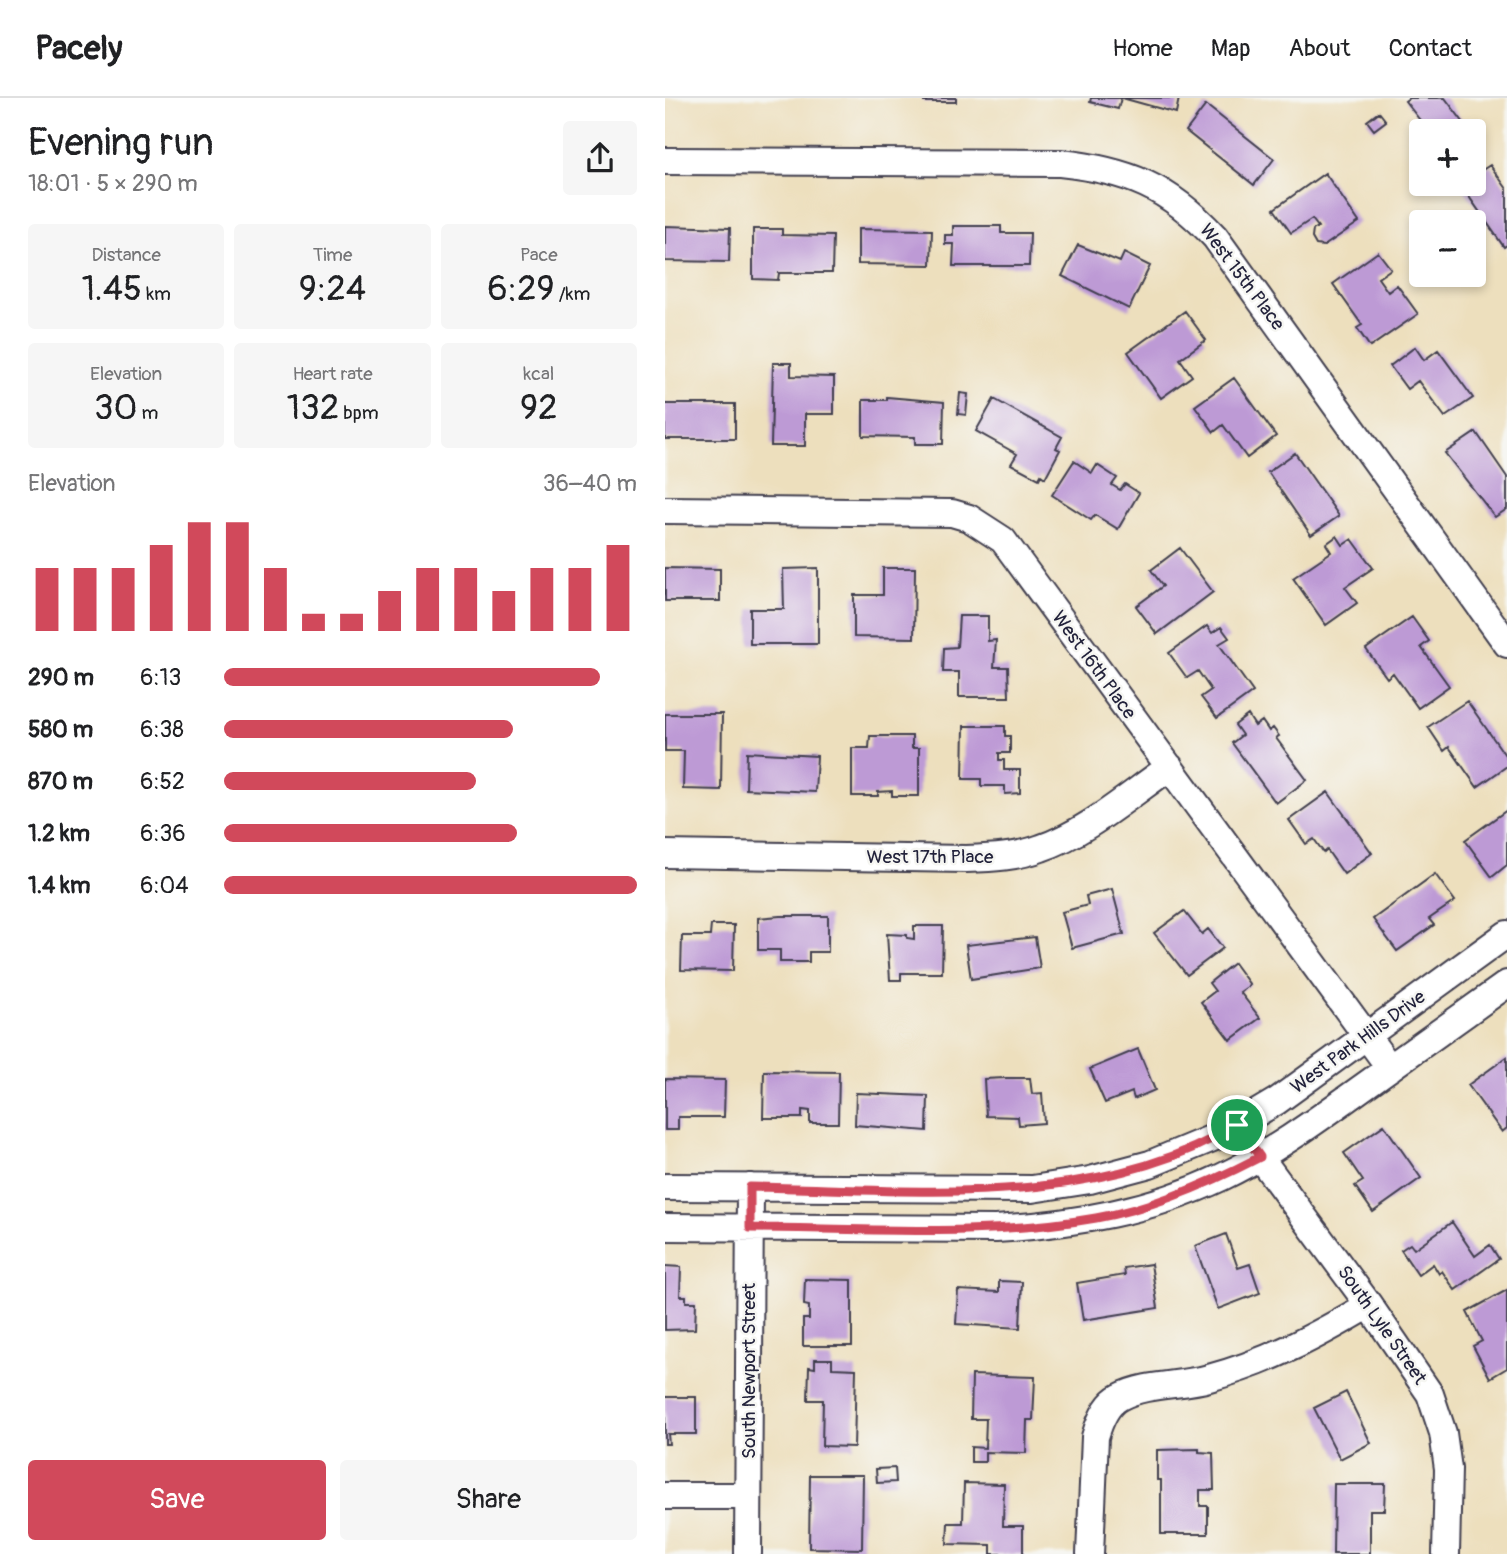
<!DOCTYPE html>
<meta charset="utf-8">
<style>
:root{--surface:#fff;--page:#f6f6f6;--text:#202124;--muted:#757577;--line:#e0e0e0;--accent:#d1495b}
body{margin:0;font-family:Pangolin,sans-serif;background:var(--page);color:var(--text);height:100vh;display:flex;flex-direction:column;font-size:26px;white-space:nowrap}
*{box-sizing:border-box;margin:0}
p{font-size:23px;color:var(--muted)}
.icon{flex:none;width:38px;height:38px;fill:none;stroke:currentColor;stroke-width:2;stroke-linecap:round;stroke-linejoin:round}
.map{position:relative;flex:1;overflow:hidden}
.details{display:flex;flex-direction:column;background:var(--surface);width:665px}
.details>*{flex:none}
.controls{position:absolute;left:744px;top:21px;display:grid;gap:14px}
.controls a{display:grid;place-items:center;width:77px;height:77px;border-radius:7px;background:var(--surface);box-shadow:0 4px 10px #0003;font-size:35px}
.pin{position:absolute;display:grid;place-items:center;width:60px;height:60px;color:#fff;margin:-30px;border:4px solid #fff;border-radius:50%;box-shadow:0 2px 7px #0007}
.round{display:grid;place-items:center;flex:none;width:74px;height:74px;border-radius:7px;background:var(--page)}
.summary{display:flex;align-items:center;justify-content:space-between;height:119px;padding:0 28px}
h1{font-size:38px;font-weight:600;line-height:52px}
.stats{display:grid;grid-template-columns:repeat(3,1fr);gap:10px;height:119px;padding:7px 28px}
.stats div{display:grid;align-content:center;border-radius:7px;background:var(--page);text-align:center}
.stats b{font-size:35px;font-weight:600}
.stats small{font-size:19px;font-weight:400}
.stats p{font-size:19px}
.chart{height:196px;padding:14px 28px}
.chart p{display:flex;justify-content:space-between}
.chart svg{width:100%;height:126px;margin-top:7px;stroke:var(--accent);stroke-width:6}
.action{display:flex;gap:14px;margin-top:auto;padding:14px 28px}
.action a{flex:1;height:80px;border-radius:7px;background:var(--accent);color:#fff;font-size:28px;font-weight:600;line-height:80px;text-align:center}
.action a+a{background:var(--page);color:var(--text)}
ul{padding:0 28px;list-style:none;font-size:23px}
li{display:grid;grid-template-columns:112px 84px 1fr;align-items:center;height:52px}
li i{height:18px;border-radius:9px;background:var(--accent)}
header{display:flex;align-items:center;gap:42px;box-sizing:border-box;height:98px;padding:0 35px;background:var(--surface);border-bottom:2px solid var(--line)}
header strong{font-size:33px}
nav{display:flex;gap:38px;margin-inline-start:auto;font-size:24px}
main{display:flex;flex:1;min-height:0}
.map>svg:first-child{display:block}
.building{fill:#bd9ad5}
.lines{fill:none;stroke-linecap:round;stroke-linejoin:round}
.minor-casing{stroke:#403e4e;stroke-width:30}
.minor{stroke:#fff;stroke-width:26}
.route-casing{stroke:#fff;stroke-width:14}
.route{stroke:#d1495b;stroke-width:9}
.labels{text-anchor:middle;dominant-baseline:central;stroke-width:5;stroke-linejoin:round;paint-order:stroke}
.street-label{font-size:19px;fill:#22223b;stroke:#f6f6f2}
</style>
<header>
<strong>Pacely</strong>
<nav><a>Home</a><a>Map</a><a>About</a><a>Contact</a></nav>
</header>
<main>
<section class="details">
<div class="summary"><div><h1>Evening run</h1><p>18:01 · 5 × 290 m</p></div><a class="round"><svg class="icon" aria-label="share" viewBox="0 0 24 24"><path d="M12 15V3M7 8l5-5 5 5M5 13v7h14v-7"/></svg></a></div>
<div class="stats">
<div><p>Distance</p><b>1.45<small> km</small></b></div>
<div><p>Time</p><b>9:24</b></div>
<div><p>Pace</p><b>6:29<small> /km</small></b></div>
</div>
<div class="stats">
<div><p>Elevation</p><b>30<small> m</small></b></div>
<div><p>Heart rate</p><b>132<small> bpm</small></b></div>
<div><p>kcal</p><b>92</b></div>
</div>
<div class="chart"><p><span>Elevation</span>36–40 m</p>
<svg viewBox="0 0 160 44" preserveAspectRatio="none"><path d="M5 44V22M15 44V22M25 44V22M35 44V14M45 44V6M55 44V6M65 44V22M75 44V38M85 44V38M95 44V30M105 44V22M115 44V22M125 44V30M135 44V22M145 44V22M155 44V14"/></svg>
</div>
<ul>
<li><b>290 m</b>6:13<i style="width:91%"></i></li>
<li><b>580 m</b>6:38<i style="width:70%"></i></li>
<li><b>870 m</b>6:52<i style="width:61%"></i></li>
<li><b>1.2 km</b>6:36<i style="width:71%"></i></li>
<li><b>1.4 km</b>6:04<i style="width:100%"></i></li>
</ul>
<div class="action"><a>Save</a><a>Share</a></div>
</section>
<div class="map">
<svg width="842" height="1456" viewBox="0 0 842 1456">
<rect width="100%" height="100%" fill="#f6f6f2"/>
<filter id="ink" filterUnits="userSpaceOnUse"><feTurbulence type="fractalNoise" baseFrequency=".0143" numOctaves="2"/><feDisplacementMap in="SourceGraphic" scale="14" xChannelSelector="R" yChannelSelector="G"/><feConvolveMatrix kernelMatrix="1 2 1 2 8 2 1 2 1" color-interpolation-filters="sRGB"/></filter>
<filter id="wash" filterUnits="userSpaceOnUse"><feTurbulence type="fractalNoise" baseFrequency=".00686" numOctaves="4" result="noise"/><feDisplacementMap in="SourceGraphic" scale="28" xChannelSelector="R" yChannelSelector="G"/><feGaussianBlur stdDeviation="1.57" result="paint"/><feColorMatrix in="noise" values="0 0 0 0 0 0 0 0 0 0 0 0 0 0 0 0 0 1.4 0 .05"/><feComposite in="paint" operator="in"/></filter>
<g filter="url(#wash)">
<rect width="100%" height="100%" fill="#eddfbd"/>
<g id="blocks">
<path class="building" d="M259,0H291V4H259Z
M426,0H456L453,11L425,4Z
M457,0H514L511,15Z
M744,0H780L805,33H756L761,30L740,3Z
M541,7L609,61L589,87L521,33Z
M714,14L721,23L709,32L702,23Z
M825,67L842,91V147L839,149L796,87L808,86V78Z
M660,75L694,124L659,148L651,147L647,140L648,132L653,129L647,121L626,135L609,111Z
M0,128L65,130L64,164L0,163Z
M288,128H336V135H365L364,168H288L289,146H280V137H288Z
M88,131H117V137L168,138L167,175H114L113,182L88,181Z
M193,131L267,132L266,167L193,166Z
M413,147L455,164L459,155L485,168L464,211L397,178Z
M713,154L726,171L713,180L723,194L732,187L753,216L705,249L692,230L697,227L668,186Z
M520,213L541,242L515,261L527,278L496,300L463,254Z
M750,249L759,262L773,252L808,300L780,319L753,283L742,291L725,268Z
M108,265H126V278L169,279V316H140V348H106Z
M569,280L611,338L582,360L558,327L549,334L530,308Z
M295,295L303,296L301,317L293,316Z
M222,299L279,304L278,346H250V339L198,338V302H222Z
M329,301L397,339L391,350L395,352L380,380L376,377L374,381L346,366L352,356L311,333Z
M0,306H70V341H0Z
M811,334L842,379V411L830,419L780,355Z
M630,355L674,418L646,437L603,374Z
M409,363L427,375L432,367L452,380L447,387L455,392L460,386L474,395L453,431L430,417L426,422L387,397Z
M672,438L678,447L687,441L708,470L680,489L692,505L661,527L628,480L666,454L661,446Z
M515,450L548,494L492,536L471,508L498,488L486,472Z
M0,470L55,471V503H0Z
M153,470V546H85V511H119L118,471Z
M218,470H250L249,540L189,539V497H218Z
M294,518H323V543L331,542L329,569H343L344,599H294V574H278L279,550L292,549Z
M747,519L764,543L756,549L784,588L753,610L728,575L722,580L701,551Z
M542,528L547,535L556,529L564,540L554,546L588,594L552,620L536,599L546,592L533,573L522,580L504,555Z
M802,603L842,660V668L812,689L784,649L779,653L763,629Z
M0,616H57L56,692L18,691L19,653H0Z
M583,617L590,628L597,623L604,633L608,630L614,638L611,640L642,682L611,705L567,645L577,637L570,627Z
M299,628H340V638H345V655H334V662H339V672H355V695L340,696V688H316V681H298Z
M205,638H247V650H254V698H227V693L213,694V698H187V650H204Z
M82,654L152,658L150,694L81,691Z
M663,694L707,755L679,776L662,752L659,755L649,741L641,746L624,722Z
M842,712V767L827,779L800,742Z
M770,776L790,803L764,821L769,827L732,853L708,821Z
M447,791L459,836L407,850L397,814L423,807L421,798Z
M519,813L537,836L543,831L558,850L522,877L489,835Z
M115,818H163V854H144V864H115V852H93V820Z
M46,827H69L68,873L16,872L17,838H45Z
M249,828H278L277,875H236V882H225L222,836L242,837V840L249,841Z
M370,839L375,870L306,881L301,847Z
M569,865L585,887L575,894L595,920L565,942L536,904L550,893L544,885Z
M473,951L490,992L469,1001L467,994L440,1005L425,971Z
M842,959V1030L837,1034L803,987Z
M99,973L174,974L173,1025H145V1013L137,1012V1020H98Z
M340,980H365L367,996L377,995L379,1025L354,1027L353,1019L321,1018L319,981Z
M0,981L60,982L59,1019H13V1032H0Z
M191,995L263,998L262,1033L190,1027Z
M719,1027L756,1080L708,1114L690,1088L698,1083L679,1055Z
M787,1124L810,1158L825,1147L834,1161L790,1192L777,1173L774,1176L768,1166L753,1177L736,1152L745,1146L749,1151Z
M561,1136L573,1170L585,1166L595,1195L553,1211L530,1148Z
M486,1166L493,1210L418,1222L412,1185L460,1177L459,1170Z
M0,1168L16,1169L15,1198H21V1204H31L30,1231L0,1232Z
M140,1181L187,1182V1248H138V1221H144V1208L139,1207Z
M334,1183L357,1184L355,1230L291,1226L293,1192L334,1194Z
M842,1192V1270L825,1280L808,1248L817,1243L802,1214Z
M150,1261H167V1270L191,1271L189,1349L157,1348L158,1302H143L144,1269L150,1270Z
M307,1277L370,1279L368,1322H362L361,1355L320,1354V1364H306V1349L320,1350L321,1321H306Z
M681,1294L706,1345L675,1361L649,1310Z
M0,1299H31V1336H3L4,1346H0Z
M534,1351V1354L548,1355L549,1392H535V1408H543V1436H496V1382H492V1352Z
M230,1370L231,1384L212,1385L211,1371Z
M145,1377H198L197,1451L144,1450Z
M299,1385L339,1386L338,1428H358V1456H326V1447L282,1446L283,1425H298Z
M669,1386H720L719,1412H705V1456H668Z"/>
</g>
</g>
<g filter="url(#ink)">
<use href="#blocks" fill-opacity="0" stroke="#403e4e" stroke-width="2"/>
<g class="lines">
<defs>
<path id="minor" d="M0,63L395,65C462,72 504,89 550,139L842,546
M0,412L287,415L304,420L338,442L725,970
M0,756L301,761C327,760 352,759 376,750C423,734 464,697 505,669
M585,1046L704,1207L765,1296L778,1335L783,1371L781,1456
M0,1089L367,1091L425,1082L485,1066L555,1037L612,1003L842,836
M0,1129L331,1131C409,1126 486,1113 557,1079C605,1056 648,1025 691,994C742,958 792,922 842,886
M0,1398H83
M83,1456L85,1089
M425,1456L430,1339C434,1325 441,1306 455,1299C481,1285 516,1288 544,1280C603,1264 652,1238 704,1207"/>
</defs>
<use href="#minor" class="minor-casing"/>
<use href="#minor" class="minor"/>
</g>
</g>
<g class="lines" filter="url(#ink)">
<defs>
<path id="route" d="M572,1027L595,1059C543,1086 488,1110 431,1120C318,1140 199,1130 85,1130V1089C245,1091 429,1114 572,1027Z"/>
</defs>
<use href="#route" class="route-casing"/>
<use href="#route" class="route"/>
</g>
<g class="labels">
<g class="street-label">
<text transform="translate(577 179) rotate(53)">West 15th Place</text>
<text transform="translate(429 567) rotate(54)">West 16th Place</text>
<text x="265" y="759">West 17th Place</text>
<text transform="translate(693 944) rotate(-36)">West Park Hills Drive</text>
<text transform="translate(717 1227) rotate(55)">South Lyle Street</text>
<text transform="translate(84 1273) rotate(-90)">South Newport Street</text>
</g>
</g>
</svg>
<div class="controls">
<a>+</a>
<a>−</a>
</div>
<div class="pin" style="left:572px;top:1027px;background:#1e9e55"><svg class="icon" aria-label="arrive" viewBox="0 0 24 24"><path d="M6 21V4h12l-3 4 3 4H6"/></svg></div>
</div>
</main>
